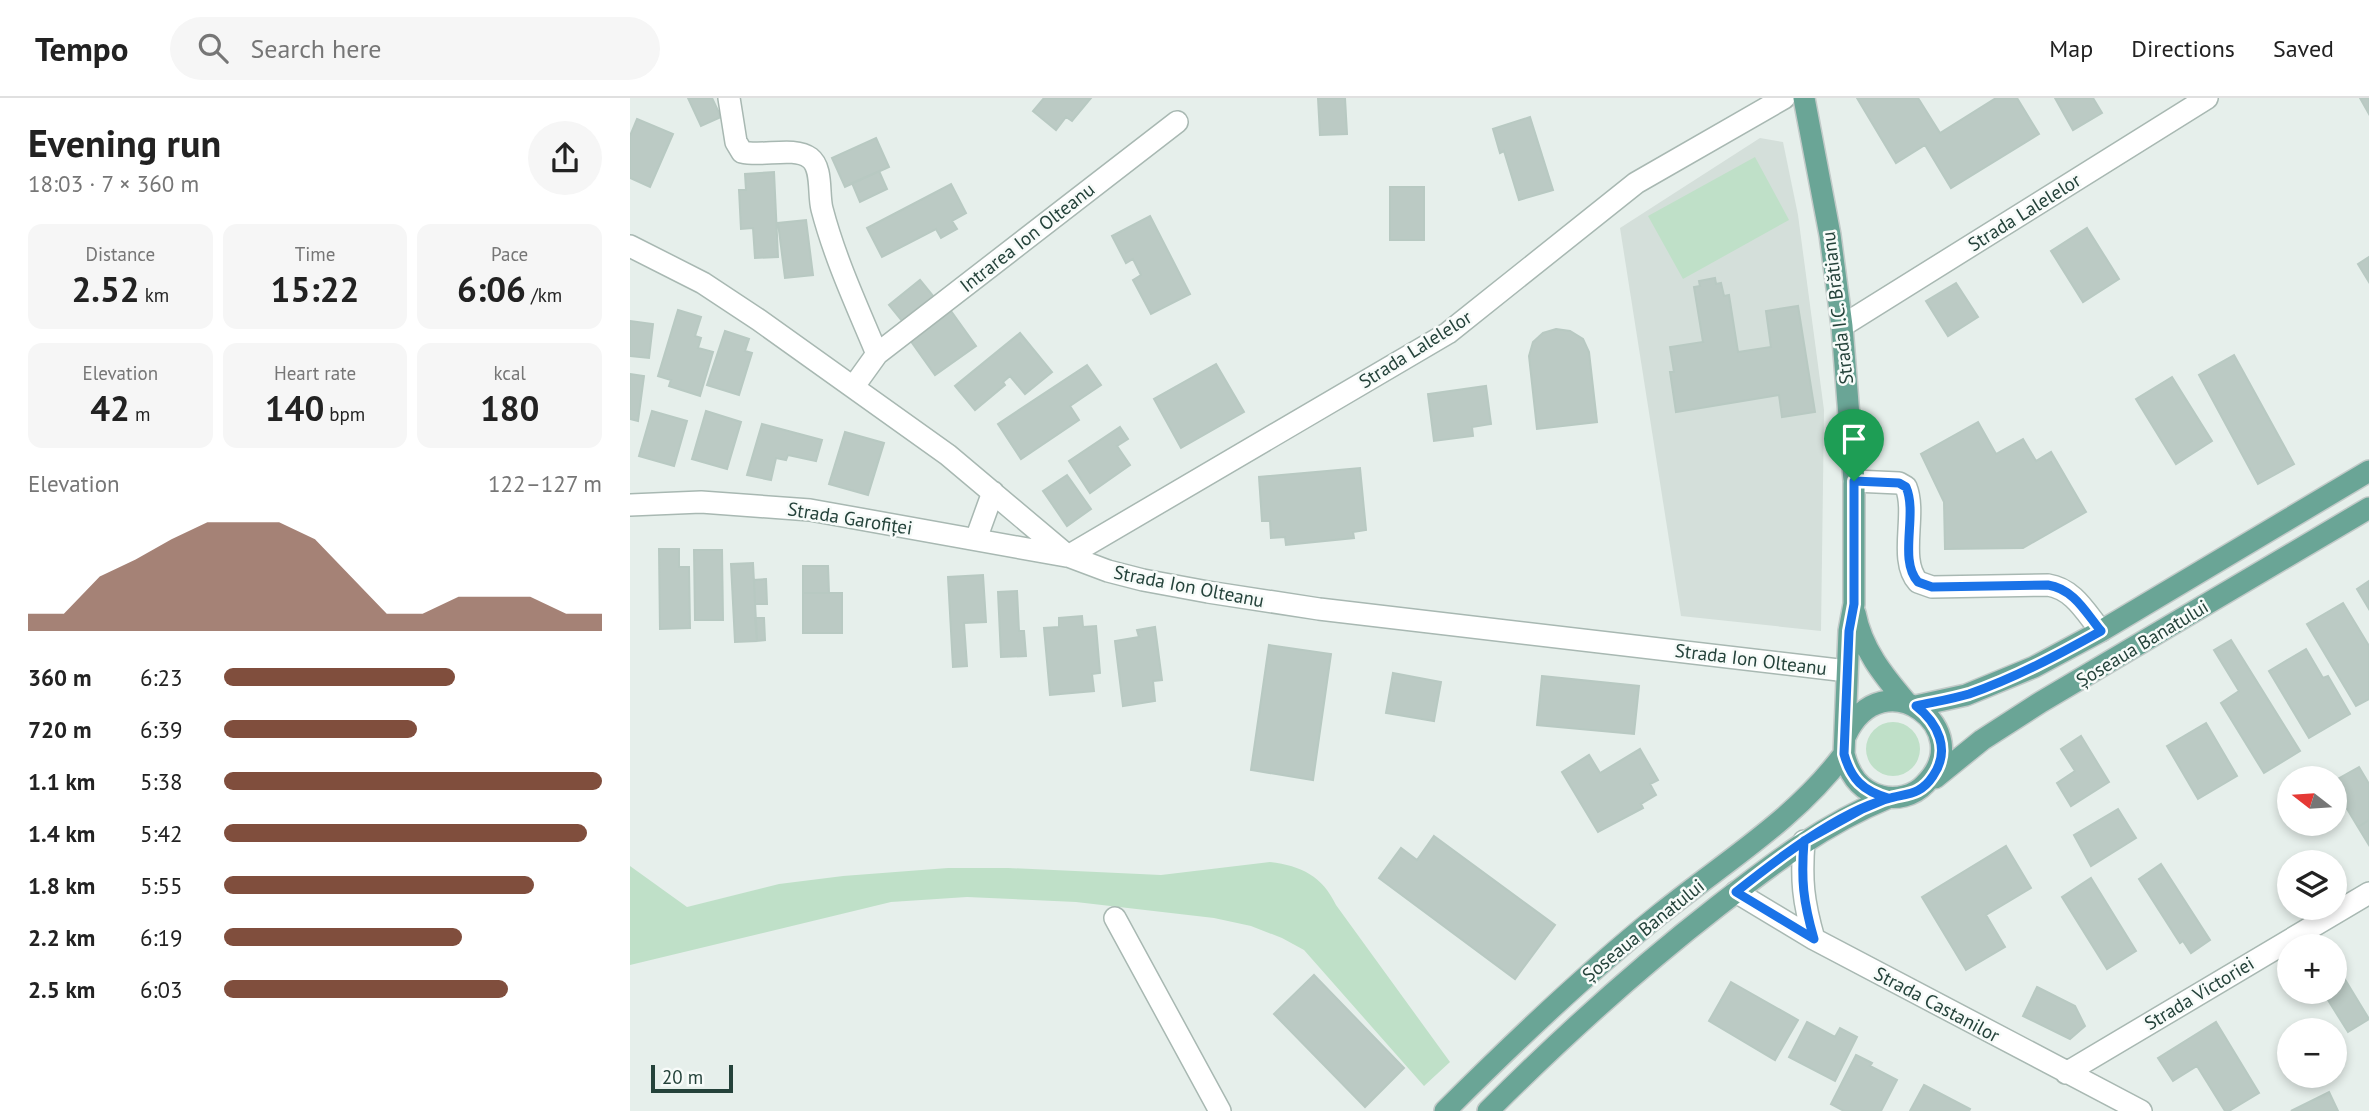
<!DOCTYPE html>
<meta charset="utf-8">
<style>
:root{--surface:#fff;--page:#f6f6f6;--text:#222;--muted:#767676;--line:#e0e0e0;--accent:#804e3d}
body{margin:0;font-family:"PT Sans",sans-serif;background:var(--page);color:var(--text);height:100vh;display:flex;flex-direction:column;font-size:26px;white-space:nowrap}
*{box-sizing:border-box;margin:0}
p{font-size:23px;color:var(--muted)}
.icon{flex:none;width:38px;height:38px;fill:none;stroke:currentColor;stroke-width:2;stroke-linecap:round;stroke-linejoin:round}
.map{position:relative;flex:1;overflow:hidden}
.drawer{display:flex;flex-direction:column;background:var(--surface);width:630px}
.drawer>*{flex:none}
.needle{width:46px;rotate:287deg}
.fabs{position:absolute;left:1647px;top:668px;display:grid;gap:14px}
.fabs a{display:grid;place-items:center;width:70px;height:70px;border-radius:50%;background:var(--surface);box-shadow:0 4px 10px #0003;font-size:35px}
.scale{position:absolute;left:21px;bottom:18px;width:82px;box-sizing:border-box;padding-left:7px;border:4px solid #24423a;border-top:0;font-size:19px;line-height:24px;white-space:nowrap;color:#24423a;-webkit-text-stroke:5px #f7fbf9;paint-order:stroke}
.pin{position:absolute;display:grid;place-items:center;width:60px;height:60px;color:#fff;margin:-72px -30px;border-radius:50% 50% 50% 0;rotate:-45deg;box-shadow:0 0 7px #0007}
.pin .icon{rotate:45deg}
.round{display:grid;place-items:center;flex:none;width:74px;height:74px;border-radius:37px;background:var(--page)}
.head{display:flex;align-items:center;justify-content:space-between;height:119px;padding:0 28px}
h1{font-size:38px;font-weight:700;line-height:52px}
.stats{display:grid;grid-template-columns:repeat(3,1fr);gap:10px;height:119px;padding:7px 28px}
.stats div{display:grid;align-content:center;border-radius:14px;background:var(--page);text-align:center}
.stats b{font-size:35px;font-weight:700}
.stats small{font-size:19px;font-weight:400}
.stats p{font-size:19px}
.chart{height:196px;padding:14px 28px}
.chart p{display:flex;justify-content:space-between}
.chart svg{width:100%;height:126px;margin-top:7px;fill:var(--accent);opacity:.7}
ul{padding:0 28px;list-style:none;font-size:23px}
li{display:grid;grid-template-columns:112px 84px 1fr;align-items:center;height:52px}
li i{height:18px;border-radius:9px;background:var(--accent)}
header{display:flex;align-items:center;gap:42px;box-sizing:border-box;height:98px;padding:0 35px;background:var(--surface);border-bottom:2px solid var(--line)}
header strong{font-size:33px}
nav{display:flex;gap:38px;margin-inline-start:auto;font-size:24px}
.search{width:490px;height:63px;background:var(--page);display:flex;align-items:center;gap:18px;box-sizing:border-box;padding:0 24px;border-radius:38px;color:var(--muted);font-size:26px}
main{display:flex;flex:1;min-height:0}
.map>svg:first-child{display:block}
.built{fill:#d4dfda}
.green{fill:#bfe0c8}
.building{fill:#bbcac4;stroke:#b8c9c2;stroke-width:2}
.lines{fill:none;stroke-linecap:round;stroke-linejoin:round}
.minor-casing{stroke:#a8b8b2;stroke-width:24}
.major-casing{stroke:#c2cac8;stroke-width:24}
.minor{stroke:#fff;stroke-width:21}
.major{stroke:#6aa596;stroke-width:21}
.route-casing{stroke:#fff;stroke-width:14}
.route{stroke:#1a73e8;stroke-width:9}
.labels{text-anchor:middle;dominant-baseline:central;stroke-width:5;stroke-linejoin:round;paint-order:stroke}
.street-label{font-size:19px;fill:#24423a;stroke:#f7fbf9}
</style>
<header>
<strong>Tempo</strong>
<div class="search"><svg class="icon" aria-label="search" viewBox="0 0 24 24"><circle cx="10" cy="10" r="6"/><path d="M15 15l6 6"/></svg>Search here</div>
<nav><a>Map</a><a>Directions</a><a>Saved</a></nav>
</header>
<main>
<section class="drawer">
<div class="head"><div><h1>Evening run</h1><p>18:03 · 7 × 360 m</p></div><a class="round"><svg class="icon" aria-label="share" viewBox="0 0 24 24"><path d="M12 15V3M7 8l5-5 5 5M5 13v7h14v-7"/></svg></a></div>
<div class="stats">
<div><p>Distance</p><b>2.52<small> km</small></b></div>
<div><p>Time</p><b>15:22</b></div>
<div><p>Pace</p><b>6:06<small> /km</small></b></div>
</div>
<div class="stats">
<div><p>Elevation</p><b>42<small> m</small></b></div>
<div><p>Heart rate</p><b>140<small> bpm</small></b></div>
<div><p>kcal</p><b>180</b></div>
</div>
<div class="chart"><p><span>Elevation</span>122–127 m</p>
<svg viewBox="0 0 160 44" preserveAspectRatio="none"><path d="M0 44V38L10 38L20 25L30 19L40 12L50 6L60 6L70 6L80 12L90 25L100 38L110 38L120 32L130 32L140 32L150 38L160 38V44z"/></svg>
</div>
<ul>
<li><b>360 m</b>6:23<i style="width:61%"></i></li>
<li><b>720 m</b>6:39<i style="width:51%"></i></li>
<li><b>1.1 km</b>5:38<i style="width:100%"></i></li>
<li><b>1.4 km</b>5:42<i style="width:96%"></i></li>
<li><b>1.8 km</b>5:55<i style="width:82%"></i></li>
<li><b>2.2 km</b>6:19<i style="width:63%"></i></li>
<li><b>2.5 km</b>6:03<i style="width:75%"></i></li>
</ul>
</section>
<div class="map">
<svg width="1739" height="1013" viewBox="0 0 1739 1013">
<rect width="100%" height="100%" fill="#e6efeb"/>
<path class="built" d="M1130,40L1153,44L1168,117L1194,312L1191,533L1051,518L990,130Z"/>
<path class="green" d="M1125,59L1159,122L1053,181L1018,118Z
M1236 651a27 27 0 1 1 54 0a27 27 0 1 1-54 0Z
M640,764C672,768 692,778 706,807L820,964L794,988L674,852L652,840L621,828L584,820L446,804L337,799L261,804L0,867V768L57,809L149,786L213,778L318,770H378L531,777Z"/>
<path class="building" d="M58,0H82L91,19L71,28Z
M414,0H461L442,23L436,19L426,32L403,13Z
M688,0H715L717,36L690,37Z
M1227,0H1288L1310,35L1366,0H1387L1409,36L1321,90L1295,47L1266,65Z
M1425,0H1463L1472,15L1443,32Z
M1730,0H1739V16Z
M900,19L923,92L889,102L874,53L870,55L863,31Z
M7,21L43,36L20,89L0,80V38Z
M246,40L259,69L215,89L202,60Z
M249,73L257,91L230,104L222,85Z
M144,74L148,159L125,160L123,130L111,131L109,92H116L115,76Z
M321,86L336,115L322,123L327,131L311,140L306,131L252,159L237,130Z
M760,89H794V142H760Z
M520,118L560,196L521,216L503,182L511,177L503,161L496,165L482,138Z
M176,122L183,177L155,180L148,125Z
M1457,130L1489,181L1453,204L1421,153Z
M1739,159V184L1728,166Z
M1085,180L1086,186L1091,185L1094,198L1099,197L1108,254L1141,249L1136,213L1168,208L1185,314L1152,319L1149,297L1046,314L1040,274H1044L1040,249L1073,244L1064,189L1070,188L1069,183Z
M290,182L304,199L273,224L259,207Z
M1326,185L1348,219L1318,238L1296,203Z
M48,212L71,219L65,238L71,240L68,250L83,254L70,298L39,288L41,282L28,278Z
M321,213L346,248L305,277L280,242Z
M0,223L23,226L19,260L0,258Z
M926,231L940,233L953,241L959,254L967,324L907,331L899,258L903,244L913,235Z
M95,233L119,241L115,253L122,255L109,297L77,287Z
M390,235L422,274L395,296L380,278L373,284L375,287L345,312L325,288Z
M1604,257L1664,366L1628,386L1569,277Z
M586,266L614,314L551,350L524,301Z
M457,267L471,287L440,308L449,322L391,361L368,326Z
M0,276L14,278L8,323L0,321Z
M1542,279L1582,343L1546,366L1506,301Z
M856,288L861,326L842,329L843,338L804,343L798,296Z
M22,313L57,323L44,368L9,358Z
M76,313L111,324L97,371L62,361Z
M1348,324L1366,356L1393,341L1406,363L1421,354L1456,414L1393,450L1315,451L1314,404L1291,356Z
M132,326L192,342L186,363L158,357L156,362L146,360L141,382L117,377Z
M490,329L498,341L487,348L500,367L460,395L439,363Z
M215,334L254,345L238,397L199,386Z
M730,370L736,432L723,434L724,440L656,447L655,439L641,440L640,423H632L629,379Z
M437,377L461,411L437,428L413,393Z
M29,451H49V469H59L60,530L30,531Z
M64,452H92L93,522H65Z
M123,465L127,543L105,544L101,466Z
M173,468H198L199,495H173Z
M353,477L356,524L334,525L337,568L323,569L318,479Z
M136,481L137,506H125L124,482Z
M1739,483V511L1727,491Z
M387,493L389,533H394L396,558L371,559L368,494Z
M173,495H212V535H173Z
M1713,505L1739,548V601L1726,608L1677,526Z
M452,518L453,529L466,528L470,575L462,576L464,593L420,597L414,530L429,529V520Z
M125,520H134L135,542L127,543Z
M525,529L532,582L523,583L525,603L493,608L485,543L509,539L507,532Z
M1601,542L1670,653L1634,675L1591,605L1609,593L1584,552Z
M639,547L701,556L683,682L621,672Z
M1676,551L1693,580L1698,578L1720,616L1679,640L1639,573Z
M763,575L811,584L804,623L756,615Z
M912,578L1009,588L1004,636L907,627Z
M1576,625L1607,678L1568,701L1537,648Z
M1451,638L1479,684L1441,708L1427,685L1445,673L1431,651Z
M1010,651L1028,682L1020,686L1026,697L1011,706L1013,710L968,734L932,674L959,657L970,675Z
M1729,669L1739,686V722L1728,729L1704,689V683Z
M1488,711L1506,740L1461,768L1444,737Z
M1739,722V747L1728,729Z
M804,738L925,827L885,881L749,780L771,750L787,762Z
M1376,748L1401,790L1356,817L1375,849L1336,872L1292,799Z
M1531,766L1580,842L1561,855L1553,843L1550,845L1509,781Z
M1461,780L1506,853L1477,871L1432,799Z
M1708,870L1739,921L1718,934L1693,894H1704V872Z
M684,877L774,970L735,1009L644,916Z
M1101,884L1168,922L1145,962L1079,923Z
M1407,889L1445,908L1455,928L1440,941L1393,918Z
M1177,924L1205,939L1210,930L1227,939L1205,983L1159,959Z
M1586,924L1629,995L1599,1013H1595L1567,968L1543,983L1528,960Z
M1226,957L1242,965L1240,968L1267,982L1251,1013H1214L1201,1006Z
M1294,987L1340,1011L1339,1013H1280Z
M1699,994L1708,1013H1661Z"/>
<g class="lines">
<defs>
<path id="minor" d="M99,0L106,44L112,54C133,59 164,48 180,60C193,70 188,96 192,111C205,161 227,208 247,256L224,288
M0,148L73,185L129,222L318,357L438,458L478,473L513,482L578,494L689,511L1217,573
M1212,228L1577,0
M247,256L547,24
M1224,383L1269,385L1276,389C1287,416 1268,462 1288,484L1302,489L1418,487C1444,491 1456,515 1471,533
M0,407L71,404L180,412L436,458
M346,441L363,394
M438,458L818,235L1006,85L1154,0
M1174,743C1171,782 1173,803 1184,841
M1106,794L1184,841L1511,1013
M485,820L590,1013
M1436,975L1739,795"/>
<path id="major" d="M1174,0L1200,137L1212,228L1224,383V506L1219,533L1214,656C1219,676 1229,692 1251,698C1266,702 1284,698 1295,686C1350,632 1253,559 1216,637
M1225,515C1232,551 1253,577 1276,604
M1286,608L1336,597L1404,569L1471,533L1739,373
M1305,680L1352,642L1411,604L1739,410
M815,1013C884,944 954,877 1030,816C1093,765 1166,721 1214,656
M858,1013C931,940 1007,871 1088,808C1142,766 1194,726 1258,700"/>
</defs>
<use href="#minor" class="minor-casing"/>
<use href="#major" class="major-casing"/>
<use href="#minor" class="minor"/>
<use href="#major" class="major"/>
</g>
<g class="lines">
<defs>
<path id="route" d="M1224,383V506L1219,533L1214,656C1221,681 1233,693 1258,700L1232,711L1174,743C1171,782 1173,803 1184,841L1106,794C1145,763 1208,714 1257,701C1276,695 1290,698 1303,678C1321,652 1308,625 1286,608C1304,604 1322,601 1339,596C1385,580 1428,557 1471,533C1456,515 1444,491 1418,487L1302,489L1288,484C1268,462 1288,416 1276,389L1269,385L1224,383"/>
</defs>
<use href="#route" class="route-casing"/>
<use href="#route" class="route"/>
</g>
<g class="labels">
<g class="street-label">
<text transform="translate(1394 114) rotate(-32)">Strada Lalelelor</text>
<text transform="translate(397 139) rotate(-38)">Intrarea Ion Olteanu</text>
<text transform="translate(1207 210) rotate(-97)">Strada I.C. Brătianu</text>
<text transform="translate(785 251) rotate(-32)">Strada Lalelelor</text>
<text transform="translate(220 420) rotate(9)">Strada Garofiței</text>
<text transform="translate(559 488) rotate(11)">Strada Ion Olteanu</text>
<text transform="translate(1512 545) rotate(-31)">Șoseaua Banatului</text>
<text transform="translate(1121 561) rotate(7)">Strada Ion Olteanu</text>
<text transform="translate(1013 832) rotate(-39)">Șoseaua Banatului</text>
<text transform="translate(1569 895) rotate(-31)">Strada Victoriei</text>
<text transform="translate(1307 906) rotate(28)">Strada Castanilor</text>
</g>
</g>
</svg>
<div class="fabs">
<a><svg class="needle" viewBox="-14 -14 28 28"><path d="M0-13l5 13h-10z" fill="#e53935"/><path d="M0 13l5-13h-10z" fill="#767676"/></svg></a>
<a><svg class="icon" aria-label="layers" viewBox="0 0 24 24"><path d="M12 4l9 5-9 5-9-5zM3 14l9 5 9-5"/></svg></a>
<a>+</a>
<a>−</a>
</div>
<div class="scale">20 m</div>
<div class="pin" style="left:1224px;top:383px;background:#1e9e55"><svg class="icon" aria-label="arrive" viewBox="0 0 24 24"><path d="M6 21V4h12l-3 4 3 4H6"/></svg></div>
</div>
</main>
